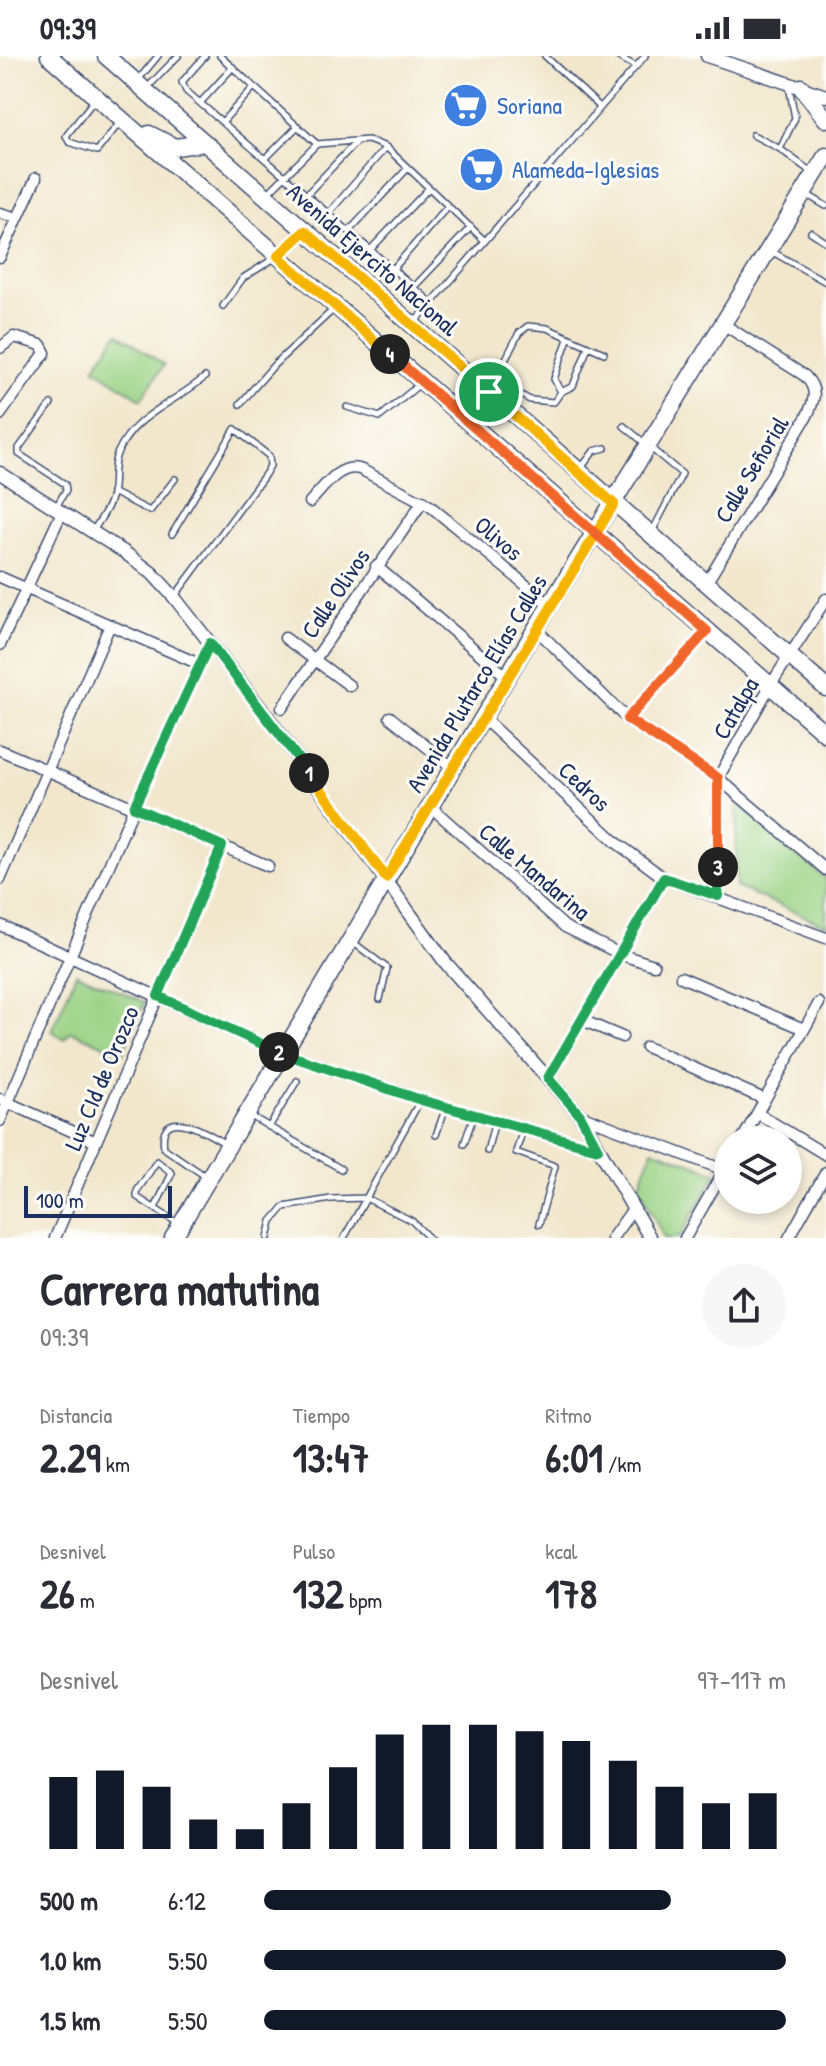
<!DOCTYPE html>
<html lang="es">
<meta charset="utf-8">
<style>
:root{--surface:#fff;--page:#f7f7f7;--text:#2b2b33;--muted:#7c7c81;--accent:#111827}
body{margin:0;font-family:"Patrick Hand",sans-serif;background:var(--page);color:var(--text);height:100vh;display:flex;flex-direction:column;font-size:30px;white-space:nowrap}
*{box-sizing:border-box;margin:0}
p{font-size:26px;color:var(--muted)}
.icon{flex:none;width:44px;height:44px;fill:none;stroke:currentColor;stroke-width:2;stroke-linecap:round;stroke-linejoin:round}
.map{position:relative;height:1182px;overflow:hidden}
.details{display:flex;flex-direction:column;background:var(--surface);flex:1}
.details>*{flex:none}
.buttons{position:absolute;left:714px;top:1070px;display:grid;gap:16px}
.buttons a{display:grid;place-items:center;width:88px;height:88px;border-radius:50%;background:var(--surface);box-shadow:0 4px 12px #0003;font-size:40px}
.scale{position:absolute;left:24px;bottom:20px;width:148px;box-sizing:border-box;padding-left:8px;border:4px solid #1b2f5e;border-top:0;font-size:22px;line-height:28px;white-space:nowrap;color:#1b2f5e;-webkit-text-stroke:6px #fdfcf7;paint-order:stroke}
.pin{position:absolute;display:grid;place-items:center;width:68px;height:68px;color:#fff;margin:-34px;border:4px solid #fff;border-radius:50%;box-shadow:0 2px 8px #0007}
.km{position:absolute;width:40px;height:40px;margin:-20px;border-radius:50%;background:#222;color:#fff;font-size:22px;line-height:40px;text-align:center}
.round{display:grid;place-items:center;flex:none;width:84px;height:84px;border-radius:42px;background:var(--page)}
.head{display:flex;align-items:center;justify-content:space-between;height:136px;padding:0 40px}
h1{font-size:44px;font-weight:700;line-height:60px}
.stats{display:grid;grid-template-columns:repeat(3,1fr);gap:12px;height:136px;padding:8px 40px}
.stats div{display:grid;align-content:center}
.stats b{font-size:40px;font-weight:700}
.stats small{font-size:22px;font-weight:400}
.stats p{font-size:22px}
.chart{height:224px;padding:16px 40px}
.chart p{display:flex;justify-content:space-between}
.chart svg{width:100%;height:144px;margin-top:8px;stroke:var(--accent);stroke-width:6}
ul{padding:0 40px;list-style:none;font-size:26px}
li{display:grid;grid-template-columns:128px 96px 1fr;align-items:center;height:60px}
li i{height:20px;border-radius:10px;background:var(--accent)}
.status{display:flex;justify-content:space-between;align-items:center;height:56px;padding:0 40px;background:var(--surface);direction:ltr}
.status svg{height:22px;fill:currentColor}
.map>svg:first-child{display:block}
.green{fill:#99d183;stroke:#5a8070;stroke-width:2}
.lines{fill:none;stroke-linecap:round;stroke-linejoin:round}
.service-casing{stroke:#3b4b6f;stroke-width:8}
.minor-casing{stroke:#3b4b6f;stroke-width:13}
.tertiary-casing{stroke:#3b4b6f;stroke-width:15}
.primary-casing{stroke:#3b4b6f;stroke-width:19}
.service{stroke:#fff;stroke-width:5}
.minor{stroke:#fff;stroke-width:10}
.tertiary{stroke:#fff;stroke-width:12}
.primary{stroke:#fff;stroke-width:16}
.split-1-casing{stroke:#fff;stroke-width:16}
.split-2-casing{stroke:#fff;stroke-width:16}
.split-3-casing{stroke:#fff;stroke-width:16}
.split-4-casing{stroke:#fff;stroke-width:16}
.split-5-casing{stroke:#fff;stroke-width:16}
.split-1{stroke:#f5b400;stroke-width:10}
.split-2{stroke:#22a559;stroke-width:10}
.split-3{stroke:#22a559;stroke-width:10}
.split-4{stroke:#f0652b;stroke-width:10}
.split-5{stroke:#f5b400;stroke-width:10}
.labels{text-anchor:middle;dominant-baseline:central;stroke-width:6;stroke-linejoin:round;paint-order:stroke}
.shop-label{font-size:24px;fill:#366cbe;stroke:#fdfcf7;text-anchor:start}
.street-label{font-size:24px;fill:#1b2f5e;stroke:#fdfcf7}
</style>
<div class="status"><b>09:39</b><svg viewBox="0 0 49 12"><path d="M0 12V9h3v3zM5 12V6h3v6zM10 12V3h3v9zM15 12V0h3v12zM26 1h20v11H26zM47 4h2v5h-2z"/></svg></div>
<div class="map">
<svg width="826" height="1182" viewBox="0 0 826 1182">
<rect width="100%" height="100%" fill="#fdfcf7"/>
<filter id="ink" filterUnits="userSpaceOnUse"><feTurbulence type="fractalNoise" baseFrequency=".0125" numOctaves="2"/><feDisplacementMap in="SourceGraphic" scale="16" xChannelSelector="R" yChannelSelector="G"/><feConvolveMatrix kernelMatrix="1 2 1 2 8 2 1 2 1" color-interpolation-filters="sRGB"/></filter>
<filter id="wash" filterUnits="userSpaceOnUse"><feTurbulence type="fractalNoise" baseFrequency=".006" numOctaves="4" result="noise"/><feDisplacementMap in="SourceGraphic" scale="32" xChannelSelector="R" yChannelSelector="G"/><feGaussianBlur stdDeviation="1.8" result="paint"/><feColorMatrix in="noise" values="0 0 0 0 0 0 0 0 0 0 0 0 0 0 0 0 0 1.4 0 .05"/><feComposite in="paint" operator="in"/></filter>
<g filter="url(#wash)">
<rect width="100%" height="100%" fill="#f2e7cd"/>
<path class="green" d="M118,277L164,309L141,343L94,312Z
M737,747L826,823V869L736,831Z
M76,917L145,946L122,998L71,975L64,983L52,975Z
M653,1093L717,1117L679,1182H664L639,1130Z"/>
</g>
<g filter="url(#ink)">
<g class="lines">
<defs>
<path id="service" d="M205,0L182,26L186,35L432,247
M220,0L317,88L368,84L386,91L485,185
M545,0L600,51
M617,0L635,10
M138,24L158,0
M789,30L795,62L780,93L814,118
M148,31L178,0
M95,43L66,80L69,86L97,95L121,65
M200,47L233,11
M222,66L254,31
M753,79L780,93
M265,103L298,70
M267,138L317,88
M806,138L826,150
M306,139L357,85
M328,158L386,91
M349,175L408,112
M811,176L826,186
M370,194L429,132
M771,195L826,226
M393,213L448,150
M414,231L471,171
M223,250L243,222L278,200L304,176
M415,266L645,0
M491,332L519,277L528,270L547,272L604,297
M510,333L530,344L554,346L561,336L573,330L588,291
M561,336L554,323L568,283
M51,348L19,392V398L65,428L66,434L56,451
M240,348L274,309L335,252
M347,351L380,361L421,327
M624,370L682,418L653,474
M581,412L594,395L605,392
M112,436L150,455L175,423
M93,475C99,465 108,454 111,442C116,428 111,412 117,398C134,358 175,347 205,321
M172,478L235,373L269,400L270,410L264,420L175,540
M354,887L387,912L380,943
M249,1059L341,1113
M269,1071L297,1025
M523,1073L516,1096L555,1110L539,1168
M436,1079L446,1051
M464,1088L474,1059
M487,1095L495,1065
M205,1120L164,1092C157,1046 208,1077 224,1087
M155,1152L172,1117L157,1105L137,1135V1141C151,1150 165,1159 179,1168
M268,1182L272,1165L284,1151L331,1143L366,1142L412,1165L429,1182
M344,1182L420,1045"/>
<path id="minor" d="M0,157L18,162
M0,201L36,122
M0,292L14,281L41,289L45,297L0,359
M310,446C323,432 341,405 362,414L430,450L550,549
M376,510L507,621
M0,521L199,608
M707,526L806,362C814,346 819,334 805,320L723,268
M536,573L627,663L718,722L826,814
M285,582L350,630
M0,589L62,456
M282,652L423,445
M390,661L453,712
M483,662L617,787L664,822L826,882
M627,663L707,575
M0,694L268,810
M430,750L565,871L622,899L654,909
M0,824L110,569
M718,840V722L770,630L826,543
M0,869L284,998L421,1044L598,1093
M681,921L804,973
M582,964L622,981
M646,991L764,1043
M548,1022L664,822
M0,1043L96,1086
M757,1057L826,1099
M580,1059L724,1114
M0,1065L134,751L210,587
M742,1084L819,947
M55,1182L222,790
M612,1182L633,1153
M685,1182L728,1107
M789,1182L826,1116"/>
<path id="tertiary" d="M707,0L826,40
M0,417L124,496L152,517L174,541L267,660L445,906L580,1059L650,1182"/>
<path id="primary" d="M49,0L826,678
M106,0L826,632
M801,31L826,63
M149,78L175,91L205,87
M173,1182L550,549L826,100"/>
</defs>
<use href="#service" class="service-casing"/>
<use href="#minor" class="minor-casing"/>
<use href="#tertiary" class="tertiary-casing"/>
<use href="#primary" class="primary-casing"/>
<use href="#service" class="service"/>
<use href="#minor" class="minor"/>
<use href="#tertiary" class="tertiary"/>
<use href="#primary" class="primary"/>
</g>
</g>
<g class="lines" filter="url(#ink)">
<defs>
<path id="split-1" d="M309,717L386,822L614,448L489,336"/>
<path id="split-2" d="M279,996L158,940L222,790L134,751L210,587L309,717"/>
<path id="split-3" d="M279,996L421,1044L598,1093L580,1059L548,1022L664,822L718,840V811"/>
<path id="split-4" d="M390,298L707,575L627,663L718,722V811"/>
<path id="split-5" d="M390,298L278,200L305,175L489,336"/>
</defs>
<use href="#split-1" class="split-1-casing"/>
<use href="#split-2" class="split-2-casing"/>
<use href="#split-3" class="split-3-casing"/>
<use href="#split-4" class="split-4-casing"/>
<use href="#split-5" class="split-5-casing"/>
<use href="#split-1" class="split-1"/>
<use href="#split-2" class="split-2"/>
<use href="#split-3" class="split-3"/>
<use href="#split-4" class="split-4"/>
<use href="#split-5" class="split-5"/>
</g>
<defs>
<symbol id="supermarket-disc" viewBox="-11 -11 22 22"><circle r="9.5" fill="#3f7fe0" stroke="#fdfcf7"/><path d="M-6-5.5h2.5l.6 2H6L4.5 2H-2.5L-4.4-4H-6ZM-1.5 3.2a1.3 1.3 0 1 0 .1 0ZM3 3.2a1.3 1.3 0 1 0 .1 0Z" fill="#fff"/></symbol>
</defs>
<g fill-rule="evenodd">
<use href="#supermarket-disc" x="440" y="24" width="51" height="51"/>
<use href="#supermarket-disc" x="456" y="88" width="51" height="51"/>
</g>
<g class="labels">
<g class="shop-label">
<text x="497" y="49">Soriana</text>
<text x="512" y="113">Alameda-Iglesias</text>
</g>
<g class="street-label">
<text transform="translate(373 203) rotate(41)">Avenida Ejercito Nacional</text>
<text transform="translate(751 413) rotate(-59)">Calle Señorial</text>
<text transform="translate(499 482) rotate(40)">Olivos</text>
<text transform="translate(335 537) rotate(-56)">Calle Olivos</text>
<text transform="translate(476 627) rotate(-59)">Avenida Plutarco Elías Calles</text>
<text transform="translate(735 652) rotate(-60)">Catalpa</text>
<text transform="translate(585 730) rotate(43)">Cedros</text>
<text transform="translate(535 815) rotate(40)">Calle Mandarina</text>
<text transform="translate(101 1022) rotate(-67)">Luz CId de Orozco</text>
</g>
</g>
</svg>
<div class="buttons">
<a><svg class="icon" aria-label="layers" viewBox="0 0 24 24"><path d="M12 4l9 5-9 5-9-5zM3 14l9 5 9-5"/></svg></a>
</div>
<div class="scale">100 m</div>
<div class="pin" style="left:489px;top:336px;background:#1e9e55"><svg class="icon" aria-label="arrive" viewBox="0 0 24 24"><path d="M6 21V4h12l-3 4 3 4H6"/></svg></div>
<b class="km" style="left:309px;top:717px">1</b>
<b class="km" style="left:279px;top:996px">2</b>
<b class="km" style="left:718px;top:811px">3</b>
<b class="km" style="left:390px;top:298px">4</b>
</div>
<section class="details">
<div class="head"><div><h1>Carrera matutina</h1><p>09:39</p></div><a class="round"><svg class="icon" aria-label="share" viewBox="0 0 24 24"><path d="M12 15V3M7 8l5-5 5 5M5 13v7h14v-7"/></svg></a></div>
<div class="stats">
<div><p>Distancia</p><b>2.29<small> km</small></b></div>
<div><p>Tiempo</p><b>13:47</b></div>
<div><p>Ritmo</p><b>6:01<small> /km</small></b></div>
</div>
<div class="stats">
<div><p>Desnivel</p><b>26<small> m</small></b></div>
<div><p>Pulso</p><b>132<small> bpm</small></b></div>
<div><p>kcal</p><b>178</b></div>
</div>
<div class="chart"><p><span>Desnivel</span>97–117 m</p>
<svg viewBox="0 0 160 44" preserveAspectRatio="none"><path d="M5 44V22M15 44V20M25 44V25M35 44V35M45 44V38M55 44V30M65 44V19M75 44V9M85 44V6M95 44V6M105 44V8M115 44V11M125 44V17M135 44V25M145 44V30M155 44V27"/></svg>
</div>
<ul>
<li><b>500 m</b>6:12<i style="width:78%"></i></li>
<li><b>1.0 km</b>5:50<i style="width:100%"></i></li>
<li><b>1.5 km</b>5:50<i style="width:100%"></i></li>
</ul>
</section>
